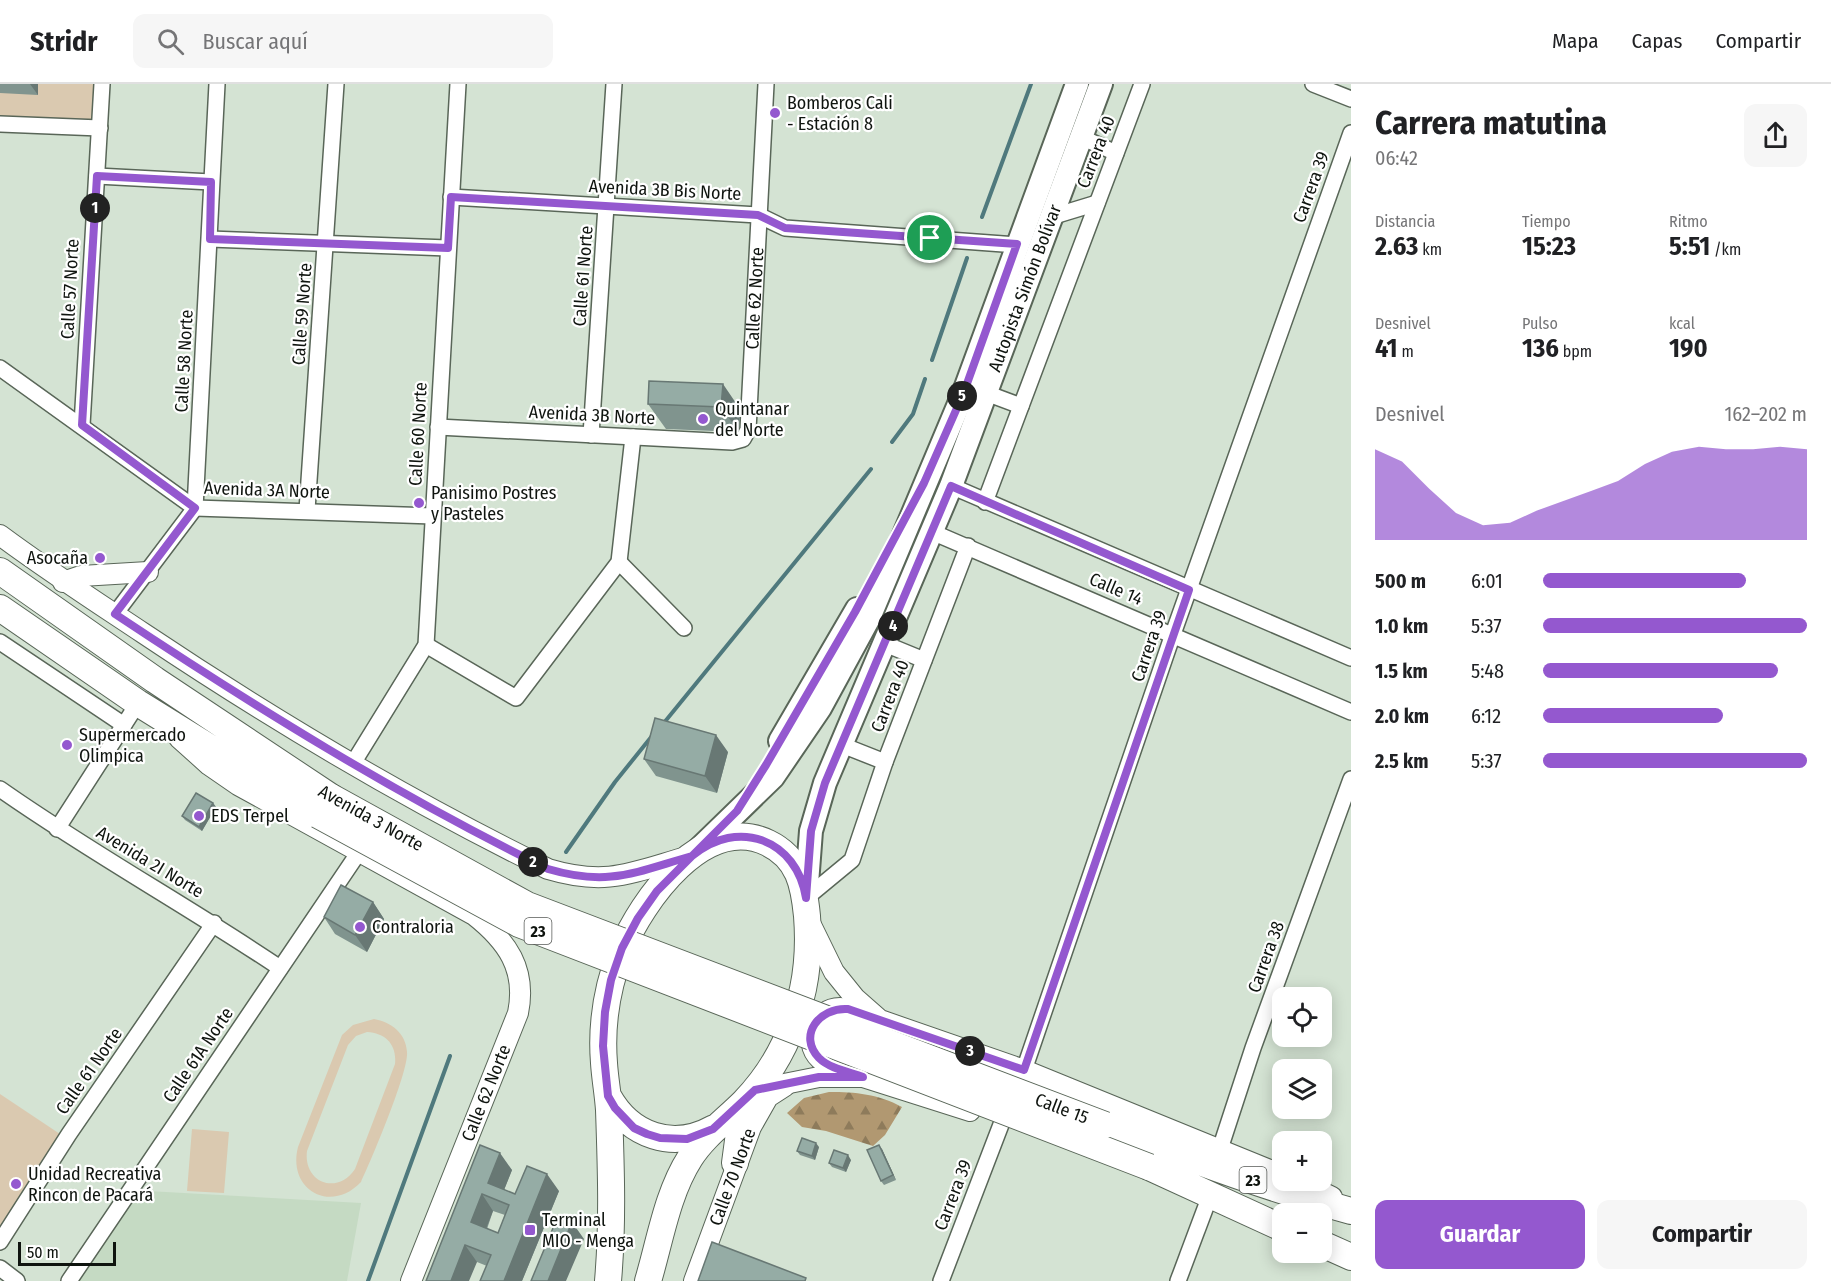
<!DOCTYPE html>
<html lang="es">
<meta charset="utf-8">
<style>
:root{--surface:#fff;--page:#f6f6f6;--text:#202124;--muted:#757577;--line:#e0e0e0;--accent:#9458cf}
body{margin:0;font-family:"Fira Sans Condensed",sans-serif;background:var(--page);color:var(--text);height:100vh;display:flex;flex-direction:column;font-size:22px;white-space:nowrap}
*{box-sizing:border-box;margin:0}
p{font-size:20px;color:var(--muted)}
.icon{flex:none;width:33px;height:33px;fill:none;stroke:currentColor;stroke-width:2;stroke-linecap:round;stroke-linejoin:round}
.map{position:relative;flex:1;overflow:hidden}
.panel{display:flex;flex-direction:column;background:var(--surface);width:480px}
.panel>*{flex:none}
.fabs{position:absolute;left:1272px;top:903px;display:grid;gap:12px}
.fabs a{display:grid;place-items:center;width:60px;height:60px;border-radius:12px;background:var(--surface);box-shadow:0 3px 15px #0003;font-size:30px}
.scale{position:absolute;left:18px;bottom:15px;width:98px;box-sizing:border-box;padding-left:6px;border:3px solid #0f140f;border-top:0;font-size:16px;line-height:21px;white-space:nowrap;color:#0f140f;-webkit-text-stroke:4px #fff;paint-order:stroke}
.pin{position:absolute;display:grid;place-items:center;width:51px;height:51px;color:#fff;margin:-26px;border:3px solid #fff;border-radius:50%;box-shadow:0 2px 6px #0007}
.km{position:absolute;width:30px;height:30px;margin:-15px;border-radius:50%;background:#222;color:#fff;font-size:16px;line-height:30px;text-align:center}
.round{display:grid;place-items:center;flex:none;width:63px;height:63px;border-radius:12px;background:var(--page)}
.headline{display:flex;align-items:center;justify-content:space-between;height:102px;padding:0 24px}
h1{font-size:33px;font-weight:700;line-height:45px}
.metrics{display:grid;grid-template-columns:repeat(3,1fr);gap:9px;height:102px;padding:6px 24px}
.metrics div{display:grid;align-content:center}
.metrics b{font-size:26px;font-weight:700}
.metrics small{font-size:16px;font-weight:400}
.metrics p{font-size:16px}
.chart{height:168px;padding:12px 24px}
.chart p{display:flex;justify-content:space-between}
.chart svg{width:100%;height:108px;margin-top:6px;fill:var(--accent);opacity:.7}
.cta{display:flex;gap:12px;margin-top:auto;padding:12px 24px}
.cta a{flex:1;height:69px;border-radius:12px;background:var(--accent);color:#fff;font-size:24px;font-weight:700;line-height:69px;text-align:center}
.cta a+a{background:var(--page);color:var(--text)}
ul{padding:0 24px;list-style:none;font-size:20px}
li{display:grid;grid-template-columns:96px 72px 1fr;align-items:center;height:45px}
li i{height:15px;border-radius:8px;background:var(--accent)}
header{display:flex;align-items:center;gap:36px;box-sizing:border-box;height:84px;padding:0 30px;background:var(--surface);border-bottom:2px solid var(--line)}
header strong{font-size:28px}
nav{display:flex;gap:33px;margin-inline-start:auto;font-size:21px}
.search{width:420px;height:54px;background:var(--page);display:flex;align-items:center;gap:15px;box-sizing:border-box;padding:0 21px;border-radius:12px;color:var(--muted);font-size:22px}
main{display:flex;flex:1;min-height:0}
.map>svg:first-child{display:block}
.built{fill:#c5dac3}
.forest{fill:url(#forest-firs)}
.green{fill:#dac9b0;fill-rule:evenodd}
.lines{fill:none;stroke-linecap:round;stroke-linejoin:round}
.stream{stroke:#4f797d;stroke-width:4}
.minor-casing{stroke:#596658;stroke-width:18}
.tertiary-casing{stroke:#596658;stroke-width:22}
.secondary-casing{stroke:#596658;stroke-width:26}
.primary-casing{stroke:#596658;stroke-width:28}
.minor{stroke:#fff;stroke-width:15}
.tertiary{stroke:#fff;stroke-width:20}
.secondary{stroke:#fff;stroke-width:22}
.primary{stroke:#fff;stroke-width:26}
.primary-bridge-casing{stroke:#596658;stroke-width:28;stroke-linecap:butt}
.primary-bridge{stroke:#fff;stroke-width:26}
.wall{fill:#80948e;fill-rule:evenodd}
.shaded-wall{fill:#687874}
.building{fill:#95aca5;stroke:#687874;stroke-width:1.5;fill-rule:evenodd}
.route-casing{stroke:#fff;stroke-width:12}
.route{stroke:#9458cf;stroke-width:8}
.poi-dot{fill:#9458cf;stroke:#fff;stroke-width:2}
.labels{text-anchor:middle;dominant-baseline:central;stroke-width:4.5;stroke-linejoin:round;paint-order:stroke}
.shield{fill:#fff;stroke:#575a57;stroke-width:1.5}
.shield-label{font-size:16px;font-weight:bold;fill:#0f140f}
.poi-label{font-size:18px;fill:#0f140f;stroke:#fff;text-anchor:start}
.street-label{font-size:18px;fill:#0f140f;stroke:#fff}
</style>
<header>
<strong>Stridr</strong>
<div class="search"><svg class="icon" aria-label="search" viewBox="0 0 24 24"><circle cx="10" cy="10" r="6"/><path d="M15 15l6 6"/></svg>Buscar aquí</div>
<nav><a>Mapa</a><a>Capas</a><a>Compartir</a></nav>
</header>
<main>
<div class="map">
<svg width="1351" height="1197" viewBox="0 0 1351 1197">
<defs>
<pattern id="forest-firs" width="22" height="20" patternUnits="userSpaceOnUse" patternTransform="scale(1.5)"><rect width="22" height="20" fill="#b19871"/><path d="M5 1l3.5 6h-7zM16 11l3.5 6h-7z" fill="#8e7b5b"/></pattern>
</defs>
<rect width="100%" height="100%" fill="#d4e3d3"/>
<path class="built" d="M130,1106L361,1119L347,1197H69Z"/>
<path class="forest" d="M829,1008C856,1008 878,1010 902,1023L885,1051L873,1062L826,1047L802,1043L787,1029L804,1014Z"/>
<path class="green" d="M0,0H100L98,43L0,38Z
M374,935C391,938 406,949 407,968C409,987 371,1077 361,1098C331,1130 287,1106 298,1063L342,951L353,941ZM367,948C386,949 397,961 395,980L355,1085C337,1112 303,1098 307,1067L348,961L356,952Z
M0,1010L63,1052L0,1149Z
M192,1045L229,1048L224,1109L187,1107Z"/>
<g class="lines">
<path class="stream" d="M982,133L1031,0
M932,276L967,174
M892,358L913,330L925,295
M663,640L871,385
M566,768L615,698L652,652
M368,1197L450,972"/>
<defs>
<g id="minor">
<path d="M1313,0L1351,15"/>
<path d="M0,40L100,44"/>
<path d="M1081,53L1116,69"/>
<path d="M97,92L211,98"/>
<path d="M451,113L758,131L785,144L1017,161"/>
<path d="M1051,133L1097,119"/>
<path d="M210,155L448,164"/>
<path d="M0,284L195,424L433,432"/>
<path d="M986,309L1021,322"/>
<path d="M82,341L102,0"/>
<path id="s1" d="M438,343L732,358L743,355L748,346L766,0"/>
<path d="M591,351L614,0"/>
<path d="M951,402L1351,574"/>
<path d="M985,418L1142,0"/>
<path d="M307,426L336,0"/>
<path d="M932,448L1351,628"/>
<path d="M619,478L684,544"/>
<path d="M115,530L195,424L217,0"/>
<path d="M0,558L124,641"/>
<path d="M885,560L924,576"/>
<path d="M426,561L516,614L619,478L633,353"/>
<path d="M842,661L885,678"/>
<path d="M352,681L426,561L458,0"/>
<path d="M0,705C91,769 188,822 280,884"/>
<path d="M57,745L138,619"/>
<path d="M806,814L852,776L885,678L968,462"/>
<path d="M1024,986L1173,550L1351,49"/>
<path d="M1220,1065L1253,964L1351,695"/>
<path d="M0,1158L69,1050L214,839"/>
<path d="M0,1184L17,1197"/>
<path d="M69,1197L359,768"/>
<path d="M941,1197L1002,1038"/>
<path d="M1178,1197L1208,1117"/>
</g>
<g id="tertiary">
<path d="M0,451C47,486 95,517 143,549C273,636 407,716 548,785C608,803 633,788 690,772"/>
<path d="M63,498L81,492L148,488"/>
<path d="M179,654L209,681L238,701L474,831C507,857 527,885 518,929L411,1197"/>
<path d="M811,841L834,888L855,914L880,936L1024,986L1282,1091"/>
<path d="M850,988C840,985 828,982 820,975C801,957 815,924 840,924C851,924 862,929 872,933"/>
<path d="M755,1006L819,993H863L970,1027"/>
<path d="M1297,1096L1332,1113"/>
<path id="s2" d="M694,1197L751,1043L768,1013L785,1002"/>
</g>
<g id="secondary">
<path d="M780,657L857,525"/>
<path d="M699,765L773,693L820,624L869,534L964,308L1077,0"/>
<path id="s3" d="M806,813L811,747L825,699L951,402L1101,0"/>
</g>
<path id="primary" d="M0,487L155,596L331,713
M0,524L138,619L318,731
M608,1012C630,1052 673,1067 714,1044
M1105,1041C1185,1074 1267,1104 1351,1127
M735,1079L743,1019
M1149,1083L1282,1144
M1322,1160L1351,1173
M608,1197C613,1140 611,1083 609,1026C608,1010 605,995 604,979C601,941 607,903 621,867C642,816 705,728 768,759C799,774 804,801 807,832C809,857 808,881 803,905C794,947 774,987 744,1018C726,1036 703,1053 690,1074C667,1110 660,1157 648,1197"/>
</defs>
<use href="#minor" class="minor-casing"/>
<use href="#tertiary" class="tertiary-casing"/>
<use href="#secondary" class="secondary-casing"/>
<use href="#primary" class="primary-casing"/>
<use href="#minor" class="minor"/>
<use href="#tertiary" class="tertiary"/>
<use href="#secondary" class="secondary"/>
<use href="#primary" class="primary"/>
<defs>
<g id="primary-bridge">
<path id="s4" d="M331,713L527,821L1105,1041"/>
<path d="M318,731L519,840L1149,1083"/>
</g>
</defs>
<use href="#primary-bridge" class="primary-bridge-casing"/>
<use href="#primary-bridge" class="primary-bridge"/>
</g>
<path class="wall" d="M0,0H38V11L0,9Z
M649,297L740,325L739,348L666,345L648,320Z
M728,668L717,709L656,692L644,675Z
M213,719L216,723L202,747L185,736L182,732Z
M373,818L384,835L367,868L335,850L324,833Z
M480,1061L512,1086L504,1106L515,1110L559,1107L522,1197H480L487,1182L477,1178L426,1197ZM493,1127L505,1131L498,1149L487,1145Z
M819,1063L815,1076L800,1071L797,1067Z
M882,1065L896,1096L884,1101L881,1097Z
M851,1076L846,1088L832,1083L829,1079Z"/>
<path class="shaded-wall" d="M30,0H38V11Z
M723,300L740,325L739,348L721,323Z
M716,651L728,668L717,709L705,692Z
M213,719L216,723L202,747L199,743Z
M373,818L384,835L367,868L355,851Z
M816,1059L819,1063L815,1076L812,1072Z
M879,1061L882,1065L896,1096L893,1091Z
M500,1069L512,1086L500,1116L488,1099Z
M848,1071L851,1076L846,1088L843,1084Z
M547,1090L559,1107L522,1197H504Z
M482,1110L493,1127L482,1155L471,1138Z
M572,1138L584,1155L566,1197H548Z
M465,1161L477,1178L469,1197H451Z"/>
<path class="building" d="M649,297L723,300L721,323L648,320Z
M655,634L716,651L705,692L644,675Z
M196,709L213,719L199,743L182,732Z
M341,801L373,818L355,851L324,833Z
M802,1054L816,1059L812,1072L797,1067Z
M480,1061L500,1069L488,1099L515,1110L527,1082L547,1090L504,1197H480L491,1171L465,1161L451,1197H426ZM482,1110L509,1121L498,1149L471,1138Z
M879,1061L893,1091L881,1097L867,1066Z
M834,1066L848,1071L843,1084L829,1079Z
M558,1132L572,1138L548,1197H531Z
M712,1158L806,1194L805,1197H698Z"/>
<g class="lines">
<defs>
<path id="route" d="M930,154L785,144L758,131L451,113L448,164L210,155L211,98L97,92L82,341L195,424L115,530C255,623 397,711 548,785C609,803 635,788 692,772L657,807L638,834L622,864L611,896L605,928L603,962L608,1012L615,1024L634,1044L647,1050L660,1054L687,1055L713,1045L755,1006L819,993H863C850,988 830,985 819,974C797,951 820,923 848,925L1024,986L1189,506L951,402L825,699L811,747L806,814C797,756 738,733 692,772L737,727L766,681L855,528L924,399L964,308L1017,160L930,154"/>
</defs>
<use href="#route" class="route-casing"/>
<use href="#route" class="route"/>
</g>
<g class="poi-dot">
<circle cx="775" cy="29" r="6"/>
<circle cx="703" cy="335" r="6"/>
<circle cx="419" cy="419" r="6"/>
<circle cx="100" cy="474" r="6"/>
<circle cx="67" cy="661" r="6"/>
<circle cx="199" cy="732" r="6"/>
<circle cx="360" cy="843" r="6"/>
<circle cx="16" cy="1100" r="6"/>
<rect x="524" y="1140" width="12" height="12" rx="3"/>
</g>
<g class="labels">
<g class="shield">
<rect x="524.5" y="834" width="27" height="26" rx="4.5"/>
<rect x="1239.5" y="1083" width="27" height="26" rx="4.5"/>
</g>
<g class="shield-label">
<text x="538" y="847">23</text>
<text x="1253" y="1096">23</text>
</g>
<g class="poi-label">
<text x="787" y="19">Bomberos Cali<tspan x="787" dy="21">- Estación 8</tspan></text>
<text x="715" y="325">Quintanar<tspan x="715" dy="21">del Norte</tspan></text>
<text x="431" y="409">Panisimo Postres<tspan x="431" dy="21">y Pasteles</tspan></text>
<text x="88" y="474" text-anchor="end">Asocaña</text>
<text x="79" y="651">Supermercado<tspan x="79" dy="21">Olimpica</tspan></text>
<text x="211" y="732">EDS Terpel</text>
<text x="372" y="843">Contraloria</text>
<text x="28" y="1090">Unidad Recreativa<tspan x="28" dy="21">Rincon de Pacará</tspan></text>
<text x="542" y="1136">Terminal<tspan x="542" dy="21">MIO - Menga</tspan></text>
</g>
<g class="street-label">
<text transform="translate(1096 68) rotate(-69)">Carrera 40</text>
<text transform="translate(1311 103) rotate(-70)">Carrera 39</text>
<text transform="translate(665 106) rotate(3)">Avenida 3B Bis Norte</text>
<text transform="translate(583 192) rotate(-86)">Calle 61 Norte</text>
<text transform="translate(70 205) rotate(-87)">Calle 57 Norte</text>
<text stroke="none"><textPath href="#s3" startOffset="650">Autopista Simón Bolívar</textPath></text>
<text stroke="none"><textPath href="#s1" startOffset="448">Calle 62 Norte</textPath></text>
<text transform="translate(302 230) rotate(-86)">Calle 59 Norte</text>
<text transform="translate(184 277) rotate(-87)">Calle 58 Norte</text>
<text transform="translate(592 331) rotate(3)">Avenida 3B Norte</text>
<text transform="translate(418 350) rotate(-87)">Calle 60 Norte</text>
<text transform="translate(267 406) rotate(2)">Avenida 3A Norte</text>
<text transform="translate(1116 505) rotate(23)">Calle 14</text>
<text transform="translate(1149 562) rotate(-71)">Carrera 39</text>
<text transform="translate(890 612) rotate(-69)">Carrera 40</text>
<text transform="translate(371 734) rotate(29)">Avenida 3 Norte</text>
<text transform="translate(150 778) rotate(31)">Avenida 2I Norte</text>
<text transform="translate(1266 873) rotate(-70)">Carrera 38</text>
<text transform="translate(198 971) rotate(-56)">Calle 61A Norte</text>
<text transform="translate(89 987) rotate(-55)">Calle 61 Norte</text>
<text transform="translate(486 1009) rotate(-68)">Calle 62 Norte</text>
<text stroke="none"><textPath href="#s4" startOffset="796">Calle 15</textPath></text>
<text stroke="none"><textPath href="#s2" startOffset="111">Calle 70 Norte</textPath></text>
<text transform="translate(953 1111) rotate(-69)">Carrera 39</text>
</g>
</g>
</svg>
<div class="fabs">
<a><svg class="icon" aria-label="locate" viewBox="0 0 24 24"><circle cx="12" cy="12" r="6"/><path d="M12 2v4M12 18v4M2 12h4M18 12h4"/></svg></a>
<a><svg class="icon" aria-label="layers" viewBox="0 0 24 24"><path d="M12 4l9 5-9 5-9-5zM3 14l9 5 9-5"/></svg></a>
<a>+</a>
<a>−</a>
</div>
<div class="scale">50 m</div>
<div class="pin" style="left:930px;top:154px;background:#1e9e55"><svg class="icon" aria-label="arrive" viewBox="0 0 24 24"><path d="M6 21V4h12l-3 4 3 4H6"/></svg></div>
<b class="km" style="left:95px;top:124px">1</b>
<b class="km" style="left:533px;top:778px">2</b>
<b class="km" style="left:970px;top:967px">3</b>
<b class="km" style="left:893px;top:542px">4</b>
<b class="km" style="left:962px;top:312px">5</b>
</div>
<section class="panel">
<div class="headline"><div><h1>Carrera matutina</h1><p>06:42</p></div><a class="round"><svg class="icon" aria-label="share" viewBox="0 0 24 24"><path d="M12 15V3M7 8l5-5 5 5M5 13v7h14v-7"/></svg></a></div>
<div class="metrics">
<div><p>Distancia</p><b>2.63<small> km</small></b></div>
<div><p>Tiempo</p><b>15:23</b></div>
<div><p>Ritmo</p><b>5:51<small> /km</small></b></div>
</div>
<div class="metrics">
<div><p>Desnivel</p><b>41<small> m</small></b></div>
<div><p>Pulso</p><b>136<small> bpm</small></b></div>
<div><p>kcal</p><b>190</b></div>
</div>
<div class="chart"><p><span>Desnivel</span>162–202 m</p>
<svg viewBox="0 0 160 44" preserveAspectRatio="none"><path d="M0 44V7L10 12L20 23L30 33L40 38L50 37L60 32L70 28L80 24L90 20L100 13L110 8L120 6L130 7L140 7L150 6L160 7V44z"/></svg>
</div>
<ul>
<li><b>500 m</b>6:01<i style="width:77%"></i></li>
<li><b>1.0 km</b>5:37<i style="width:100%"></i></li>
<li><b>1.5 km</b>5:48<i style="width:89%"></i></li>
<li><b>2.0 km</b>6:12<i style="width:68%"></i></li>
<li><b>2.5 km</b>5:37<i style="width:100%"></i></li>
</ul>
<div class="cta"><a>Guardar</a><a>Compartir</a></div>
</section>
</main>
